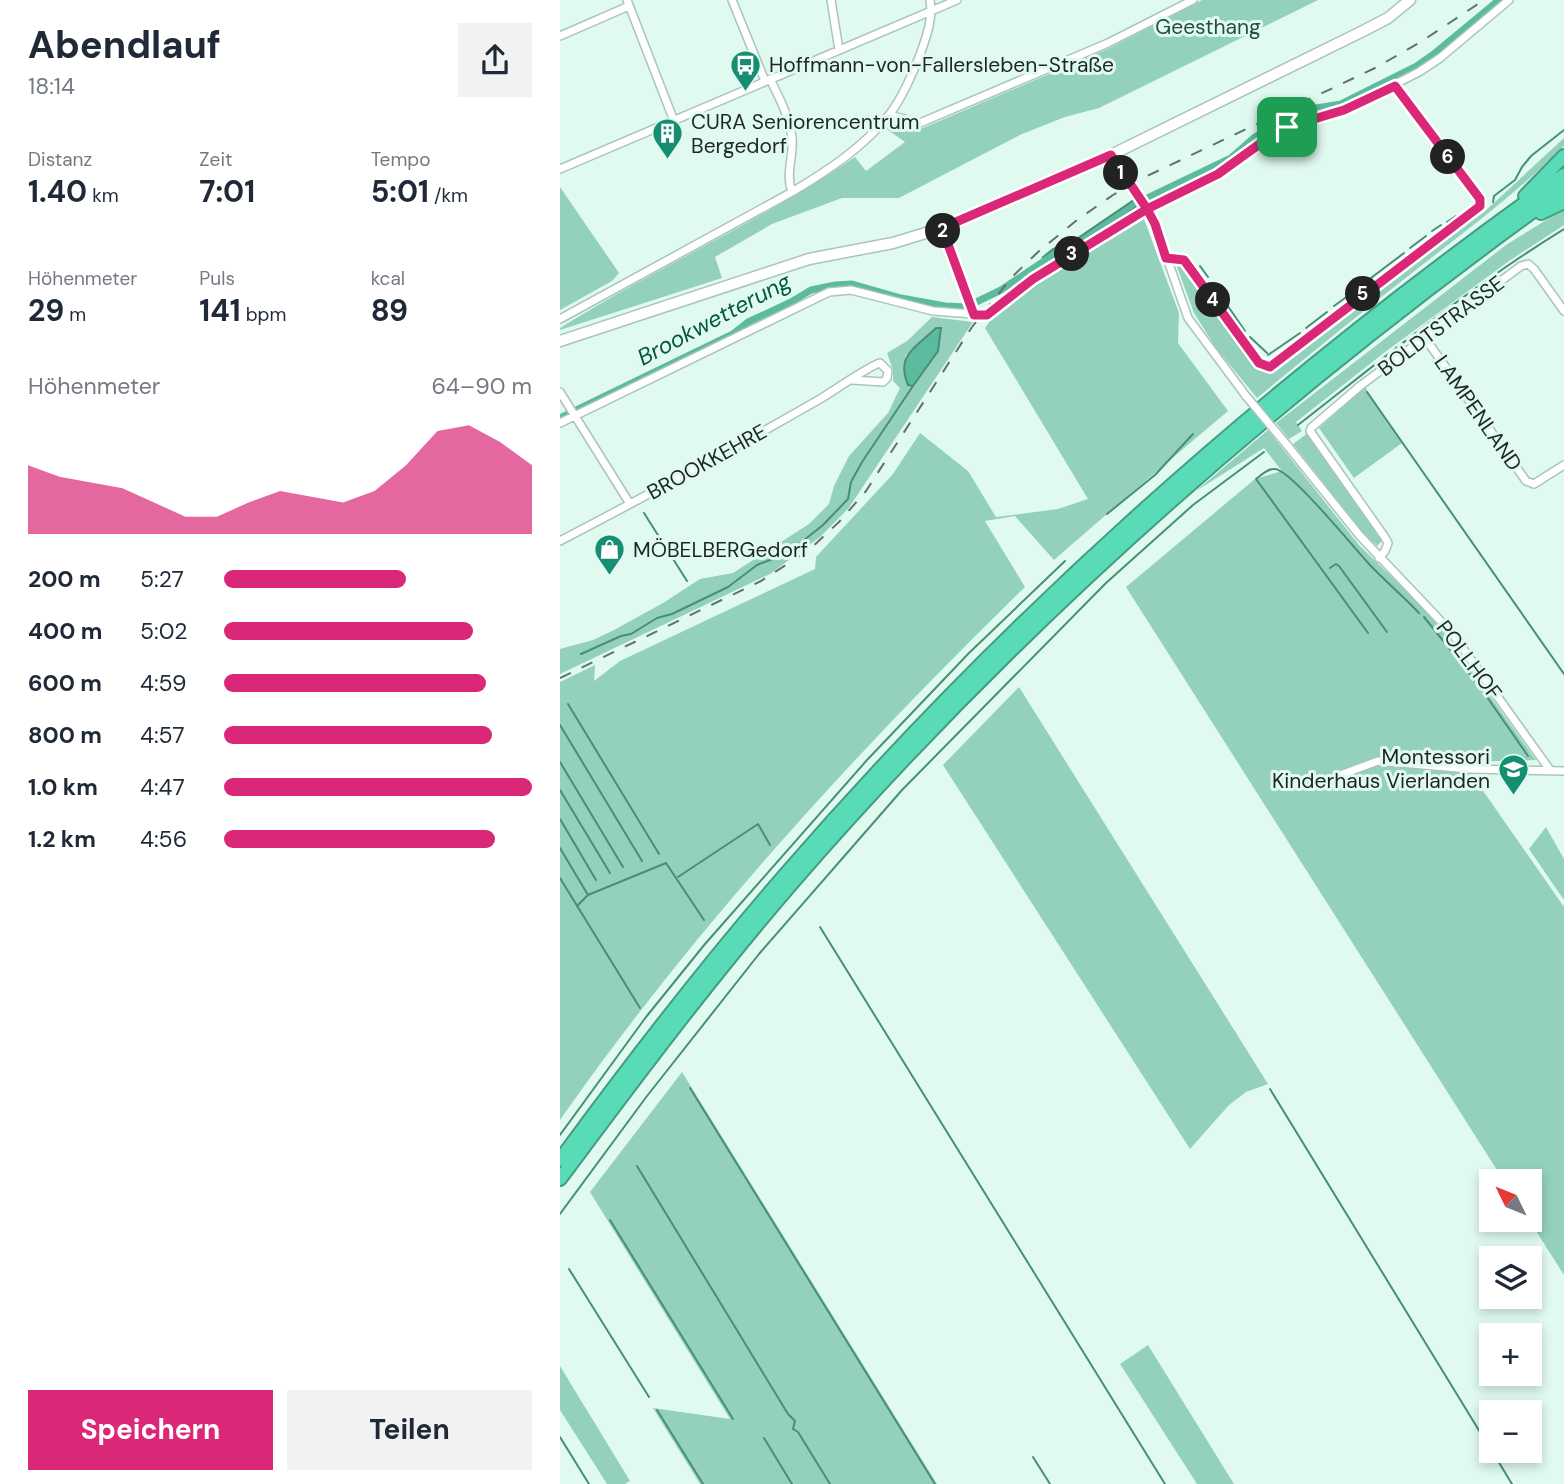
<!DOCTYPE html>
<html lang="de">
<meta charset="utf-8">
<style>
:root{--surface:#fff;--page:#f2f2f3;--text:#1f2937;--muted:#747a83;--accent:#db2777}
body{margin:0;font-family:"DM Sans",sans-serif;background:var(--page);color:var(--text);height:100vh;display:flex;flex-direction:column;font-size:26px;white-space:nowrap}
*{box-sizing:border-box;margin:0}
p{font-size:23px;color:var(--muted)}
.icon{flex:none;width:38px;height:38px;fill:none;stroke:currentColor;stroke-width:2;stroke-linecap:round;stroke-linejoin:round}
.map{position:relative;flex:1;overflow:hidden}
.details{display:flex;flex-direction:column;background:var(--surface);width:560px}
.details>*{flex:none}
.needle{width:46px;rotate:313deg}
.tools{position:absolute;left:919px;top:1169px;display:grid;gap:14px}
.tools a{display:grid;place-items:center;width:63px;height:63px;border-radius:0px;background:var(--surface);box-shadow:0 4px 10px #0003;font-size:35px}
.pin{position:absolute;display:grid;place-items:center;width:60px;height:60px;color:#fff;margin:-30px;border-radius:14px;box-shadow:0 4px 10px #0006}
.km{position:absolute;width:35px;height:35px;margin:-18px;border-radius:50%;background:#222;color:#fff;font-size:19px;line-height:35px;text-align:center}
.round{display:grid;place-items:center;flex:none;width:74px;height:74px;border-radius:0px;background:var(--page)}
.summary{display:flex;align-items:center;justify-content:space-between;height:119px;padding:0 28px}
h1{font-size:38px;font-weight:700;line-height:52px}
.metrics{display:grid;grid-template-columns:repeat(3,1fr);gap:10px;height:119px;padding:7px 28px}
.metrics div{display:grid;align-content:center}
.metrics b{font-size:30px;font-weight:700}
.metrics small{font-size:19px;font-weight:400}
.metrics p{font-size:19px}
.chart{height:196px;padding:14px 28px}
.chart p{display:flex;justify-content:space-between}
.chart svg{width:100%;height:126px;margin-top:7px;fill:var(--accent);opacity:.7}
.button{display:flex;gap:14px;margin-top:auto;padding:14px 28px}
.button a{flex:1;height:80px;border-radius:0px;background:var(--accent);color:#fff;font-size:28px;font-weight:700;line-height:80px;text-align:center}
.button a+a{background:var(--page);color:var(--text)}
ul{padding:0 28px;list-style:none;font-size:23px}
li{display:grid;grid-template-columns:112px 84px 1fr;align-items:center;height:52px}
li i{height:18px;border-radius:9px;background:var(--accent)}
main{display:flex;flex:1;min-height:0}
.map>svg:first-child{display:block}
.green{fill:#93d1bc;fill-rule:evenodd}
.water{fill:#5cbb9e;stroke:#498e79;stroke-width:2}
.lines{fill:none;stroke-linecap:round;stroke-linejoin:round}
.stream{stroke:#498e79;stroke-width:2}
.canal{stroke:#5cbb9e;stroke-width:7}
.street-casing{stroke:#abc4bb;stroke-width:10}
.secondary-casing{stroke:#abc4bb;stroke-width:13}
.highway-casing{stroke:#439c83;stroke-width:16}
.street{stroke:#fff;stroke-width:7}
.secondary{stroke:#fff;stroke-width:10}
.highway{stroke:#58dbb6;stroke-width:12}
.rail{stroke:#62716b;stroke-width:2;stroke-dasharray:12 12;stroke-linecap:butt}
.street-bridge-casing{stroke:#abc4bb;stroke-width:10;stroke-linecap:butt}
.street-bridge{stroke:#fff;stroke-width:7}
.route-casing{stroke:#fff;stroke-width:14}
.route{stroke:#db2777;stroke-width:9}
.labels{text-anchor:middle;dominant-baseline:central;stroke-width:6;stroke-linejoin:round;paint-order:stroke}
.park-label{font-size:21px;fill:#244e42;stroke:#e0faf0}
.poi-label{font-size:21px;fill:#1d2623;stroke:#e0faf0;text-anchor:start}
.street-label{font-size:21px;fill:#1d2623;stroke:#e0faf0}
.water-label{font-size:23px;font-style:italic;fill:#045745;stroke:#e0faf0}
</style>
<main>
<section class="details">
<div class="summary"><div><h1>Abendlauf</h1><p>18:14</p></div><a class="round"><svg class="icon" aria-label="share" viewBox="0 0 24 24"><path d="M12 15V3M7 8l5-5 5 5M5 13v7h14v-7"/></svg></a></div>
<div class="metrics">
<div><p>Distanz</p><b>1.40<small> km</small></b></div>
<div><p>Zeit</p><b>7:01</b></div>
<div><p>Tempo</p><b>5:01<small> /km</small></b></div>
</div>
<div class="metrics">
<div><p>Höhenmeter</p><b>29<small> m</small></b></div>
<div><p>Puls</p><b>141<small> bpm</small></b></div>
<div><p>kcal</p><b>89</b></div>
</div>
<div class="chart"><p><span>Höhenmeter</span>64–90 m</p>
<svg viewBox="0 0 160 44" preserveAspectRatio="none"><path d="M0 44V20L10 24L20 26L30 28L40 33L50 38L60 38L70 33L80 29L90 31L100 33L110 29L120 20L130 8L140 6L150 12L160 20V44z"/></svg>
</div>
<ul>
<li><b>200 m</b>5:27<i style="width:59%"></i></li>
<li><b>400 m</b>5:02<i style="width:81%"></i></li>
<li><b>600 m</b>4:59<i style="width:85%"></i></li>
<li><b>800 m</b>4:57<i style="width:87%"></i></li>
<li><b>1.0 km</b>4:47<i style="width:100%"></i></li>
<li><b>1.2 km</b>4:56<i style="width:88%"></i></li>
</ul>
<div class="button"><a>Speichern</a><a>Teilen</a></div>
</section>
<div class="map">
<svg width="1004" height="1484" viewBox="0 0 1004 1484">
<rect width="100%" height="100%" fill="#e0faf0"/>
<path class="green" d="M642,0H758L539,108L505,117L462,134L339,198H282L212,224L155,257L162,278L0,330V328C96,268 201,221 295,157L306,171L345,142L325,128L332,120L363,128L552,47Z
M1004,138V146C957,193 904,232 852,273C799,314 748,356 697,398L656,348L634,313L616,264L622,266L695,366L711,371L883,239L923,213Z
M0,187L59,273L52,281L0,310Z
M1004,209V225L949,261L825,352L736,422L742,431L729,439L716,423L946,245Z
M584,219L619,313L618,343L668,411C609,461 551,510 494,560L455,516L425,521L465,587C297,751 135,927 0,1120V682L35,665L34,681L60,661L255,569L256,557L333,474L360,433L408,471L436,517L498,509L528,499L425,328L429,322L472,287Z
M372,317L413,322L288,509L260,537L210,574L0,674V649L33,640L54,630L103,603L140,579L173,573L249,524L269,504L274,486L289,456L328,413L340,388L333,381V370L327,353L347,341ZM376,328H380L378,351L353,386L345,356Z
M805,387L842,443L794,478L759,428Z
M708,430L799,545L874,618L976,760L903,762L1004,907V1275L969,1220L970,1181H944L566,587L695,479L722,471L704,448L636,491Z
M749,432L823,540L817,546L803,533L733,444Z
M459,687L708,1084L686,1092L669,1105L630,1149L383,765Z
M986,827L1004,859V900L969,849Z
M122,1072L377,1484H140L93,1408L170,1419L30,1192Z
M588,1345L674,1484H637L560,1364Z
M0,1366L70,1481L65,1484H47L0,1410Z"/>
<path class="water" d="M574,200L578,206C548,227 518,248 482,258L493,249L518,238Z
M376,328H381L378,351L353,386L348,385C335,354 357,347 376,328Z"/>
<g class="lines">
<path class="stream" d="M933,202L934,196L955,180L962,167L971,156L1004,130
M887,222L896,216
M872,231L881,225
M850,248L866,236
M640,266L648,277
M803,284L844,253
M654,286L685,331
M774,306L796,290
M746,328L767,312
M690,337L707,353
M708,355L740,333
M807,392L1004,674
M738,425C825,357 910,287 1004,229
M84,513L127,581
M547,514L595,475L633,434
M770,568L776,564L779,566L827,632
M864,617L918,684L968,756
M808,633L696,479C701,475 708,468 715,469C731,470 794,548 809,564C825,581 843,596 859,613
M21,654L61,636L71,634L97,618L112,614L168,587L197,565L228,553L263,525L288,499L291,482L302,462L353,386
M8,704L99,854
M0,725L82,861
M0,762L63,867
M0,790L50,873
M0,819L36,880
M0,848L28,895
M118,877L198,824L210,845
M0,878L80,1008
M17,906L28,895L106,863L144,920
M260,927L605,1484
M130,1088L375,1484
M710,1089L931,1450
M0,1135L86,1017L145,944L307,760L409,653L505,561
M77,1166L228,1414L235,1421L233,1429L238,1432L270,1484
M0,1214L87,1096L199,954L342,790L546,583L633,505L704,452
M50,1220L173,1419
M9,1269L89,1397
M97,1410L143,1484
M0,1437L29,1484
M204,1438L232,1484
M932,1451L952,1484
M473,1457L490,1484"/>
<path class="canal" d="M577,203L671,158L695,137L723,121L750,109L781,104L855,67L875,53L939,0
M0,418L173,334L188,322L231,302L251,290L275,285L292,284L341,298L385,306L406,307L441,290L499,251"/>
<defs>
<path id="street" d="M67,0L114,121
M172,0L205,81
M271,0L279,50
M0,36L69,6
M210,79C219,97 229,116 232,137C234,156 225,173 232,192
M329,115L360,123L548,43L633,0
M551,155L595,224L628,318L686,396
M0,169L397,0
M382,228L414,315
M606,258L624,260L699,363L710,367L881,234L918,210L922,203L920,199L835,86
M0,319L232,192C267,171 304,147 329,115C343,97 353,73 361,52C367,35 373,19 370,0
M865,338L966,481L974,484L1004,465
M0,392L70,504
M0,423L269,292L291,290L373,311L427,315L473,279L517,251L604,200L658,174L701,143L727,127L784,110L859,72L880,58L949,0
M727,445L800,536L892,633L990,770
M0,541C88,495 175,448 260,399C272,392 312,364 320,363L328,371L327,378L323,382L292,380
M819,558L825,551L828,543L824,536L750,431L751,428L800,386L961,266L968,264L974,269L1004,311
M756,784L818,761L909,769L1004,771"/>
<path id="secondary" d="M0,341L249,259L333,243L382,228L551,155L803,31L828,18L850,0"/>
<path id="highway" d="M965,196L1004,156
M981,213L1004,202
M0,1160C71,1063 145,967 224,876C453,611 719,377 1004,175
M0,1179C75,1078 151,977 233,882C460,620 723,390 1004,189"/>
</defs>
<use href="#street" class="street-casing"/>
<use href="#secondary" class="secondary-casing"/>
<use href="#highway" class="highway-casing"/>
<use href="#street" class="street"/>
<use href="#secondary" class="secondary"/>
<use href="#highway" class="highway"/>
<path class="rail" d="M0,678L201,581L249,550L279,522L306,491L412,327L452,277L478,252L517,220L553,195L585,177L815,68L859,43L924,0"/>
<defs>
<path id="street-bridge" d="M686,396L727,445"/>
</defs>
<use href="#street-bridge" class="street-bridge-casing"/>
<use href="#street-bridge" class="street-bridge"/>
</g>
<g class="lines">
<defs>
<path id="route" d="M727,127L701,143L658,174L587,209L551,155L382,228L414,315H427L473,279L587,209L595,224L606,258L624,260L699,363L710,367L920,206V199L835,86L784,110L727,127"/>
</defs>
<use href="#route" class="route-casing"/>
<use href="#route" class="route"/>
</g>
<defs>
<symbol id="bus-pin" viewBox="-11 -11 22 30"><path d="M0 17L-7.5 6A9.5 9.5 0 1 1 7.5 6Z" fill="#158e72" stroke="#e0faf0"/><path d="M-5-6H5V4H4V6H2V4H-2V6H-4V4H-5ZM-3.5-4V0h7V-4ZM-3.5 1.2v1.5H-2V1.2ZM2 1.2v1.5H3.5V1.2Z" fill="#fff"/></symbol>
<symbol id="building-pin" viewBox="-11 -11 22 30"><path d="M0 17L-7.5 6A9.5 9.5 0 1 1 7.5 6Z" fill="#158e72" stroke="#e0faf0"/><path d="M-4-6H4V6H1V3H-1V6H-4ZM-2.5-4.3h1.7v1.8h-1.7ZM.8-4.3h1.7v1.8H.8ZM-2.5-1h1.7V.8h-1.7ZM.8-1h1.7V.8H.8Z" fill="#fff"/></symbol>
<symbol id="shop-pin" viewBox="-11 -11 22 30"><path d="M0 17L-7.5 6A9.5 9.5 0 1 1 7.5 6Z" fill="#158e72" stroke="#e0faf0"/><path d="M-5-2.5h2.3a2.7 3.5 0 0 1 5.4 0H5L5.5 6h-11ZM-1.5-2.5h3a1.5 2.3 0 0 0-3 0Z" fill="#fff"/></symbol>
<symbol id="school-pin" viewBox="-11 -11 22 30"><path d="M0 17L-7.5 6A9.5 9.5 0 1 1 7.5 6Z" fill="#158e72" stroke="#e0faf0"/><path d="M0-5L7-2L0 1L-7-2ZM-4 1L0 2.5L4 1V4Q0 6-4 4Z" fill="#fff"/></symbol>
</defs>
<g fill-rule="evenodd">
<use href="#bus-pin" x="168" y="48" width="35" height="47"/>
<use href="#building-pin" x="90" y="116" width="35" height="47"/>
<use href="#shop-pin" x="32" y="532" width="35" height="47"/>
<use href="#school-pin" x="936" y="752" width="35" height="47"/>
</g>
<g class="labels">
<g class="park-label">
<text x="648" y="27">Geesthang</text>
</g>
<g class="poi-label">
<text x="209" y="65">Hoffmann-von-Fallersleben-Straße</text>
<text x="131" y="122">CURA Seniorencentrum<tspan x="131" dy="24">Bergedorf</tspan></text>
<text x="73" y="550">MÖBELBERGedorf</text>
<text x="930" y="757" text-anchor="end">Montessori<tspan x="930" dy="24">Kinderhaus Vierlanden</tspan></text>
</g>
<g class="street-label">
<text transform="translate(881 326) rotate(-37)">BOLDTSTRASSE</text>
<text transform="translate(918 413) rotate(55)">LAMPENLAND</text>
<text transform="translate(147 462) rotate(-29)">BROOKKEHRE</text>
<text transform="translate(909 660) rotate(53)">POLLHOF</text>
</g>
<g class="water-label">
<text transform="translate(154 319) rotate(-28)">Brookwetterung</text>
</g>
</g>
</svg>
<div class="tools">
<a><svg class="needle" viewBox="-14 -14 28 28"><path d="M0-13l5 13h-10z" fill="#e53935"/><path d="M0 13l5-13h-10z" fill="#747a83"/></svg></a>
<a><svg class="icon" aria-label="layers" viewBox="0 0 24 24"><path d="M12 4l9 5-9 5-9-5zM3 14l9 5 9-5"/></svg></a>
<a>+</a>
<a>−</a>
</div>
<div class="pin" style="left:727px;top:127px;background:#1e9e55"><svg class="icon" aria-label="arrive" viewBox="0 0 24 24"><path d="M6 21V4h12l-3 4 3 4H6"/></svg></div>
<b class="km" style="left:561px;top:173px">1</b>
<b class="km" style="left:383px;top:231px">2</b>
<b class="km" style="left:512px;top:254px">3</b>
<b class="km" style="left:653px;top:300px">4</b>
<b class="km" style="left:803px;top:294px">5</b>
<b class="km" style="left:888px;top:157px">6</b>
</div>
</main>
